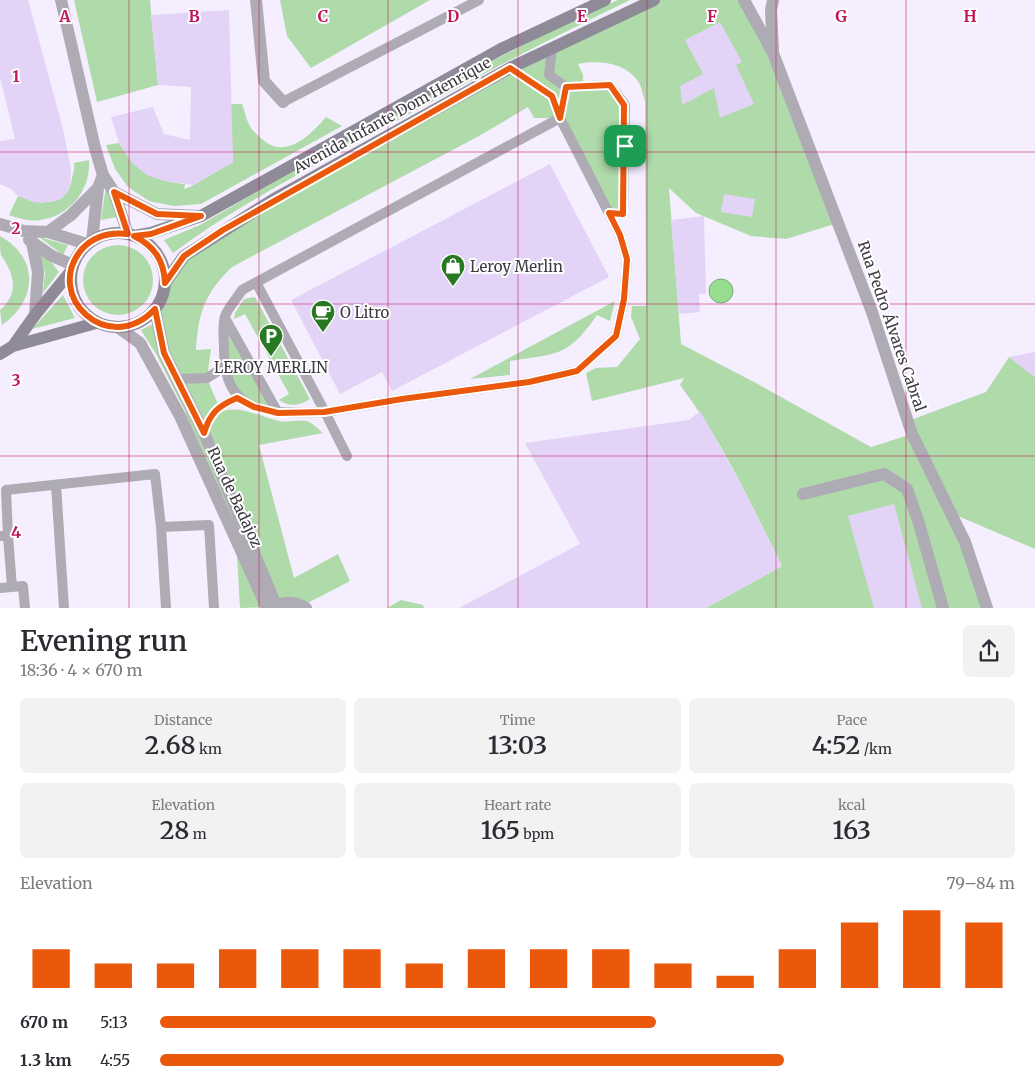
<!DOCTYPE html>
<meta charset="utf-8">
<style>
:root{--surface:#fff;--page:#f2f2f3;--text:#2b2b33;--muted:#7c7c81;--accent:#ea580c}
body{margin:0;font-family:Merriweather,serif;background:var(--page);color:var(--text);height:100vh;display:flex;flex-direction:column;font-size:19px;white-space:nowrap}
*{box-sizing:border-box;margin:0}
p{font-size:16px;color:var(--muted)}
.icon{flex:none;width:28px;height:28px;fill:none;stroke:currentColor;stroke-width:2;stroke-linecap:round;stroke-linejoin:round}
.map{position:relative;height:608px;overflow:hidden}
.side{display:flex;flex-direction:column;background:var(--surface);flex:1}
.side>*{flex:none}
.pin{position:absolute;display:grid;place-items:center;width:42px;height:42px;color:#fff;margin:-21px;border-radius:10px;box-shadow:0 2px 8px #0006}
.round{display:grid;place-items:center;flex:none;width:52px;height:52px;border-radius:8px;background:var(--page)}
.overview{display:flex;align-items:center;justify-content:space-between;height:85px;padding:0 20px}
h1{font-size:28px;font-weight:600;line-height:38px}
.metrics{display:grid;grid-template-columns:repeat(3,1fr);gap:8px;height:85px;padding:5px 20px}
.metrics div{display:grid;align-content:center;border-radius:8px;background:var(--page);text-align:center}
.metrics b{font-size:25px;font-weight:600}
.metrics small{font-size:14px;font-weight:400}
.metrics p{font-size:14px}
.chart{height:140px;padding:10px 20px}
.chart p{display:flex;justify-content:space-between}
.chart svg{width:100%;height:90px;margin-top:5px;stroke:var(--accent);stroke-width:6}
ul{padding:0 20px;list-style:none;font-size:16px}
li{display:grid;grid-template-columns:80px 60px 1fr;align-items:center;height:38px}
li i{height:12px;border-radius:6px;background:var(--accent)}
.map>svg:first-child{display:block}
.green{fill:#afdaaa}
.water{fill:#97dc8f;stroke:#7cab78}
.building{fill:#e3d4f7}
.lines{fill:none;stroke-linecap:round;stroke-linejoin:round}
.lane{stroke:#afabb4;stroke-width:10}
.street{stroke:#afabb4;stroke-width:12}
.secondary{stroke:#8f8a97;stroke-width:12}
.route-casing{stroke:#fff;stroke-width:10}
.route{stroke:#ea580c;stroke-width:6}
.grid{fill:none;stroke:#c2185b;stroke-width:1;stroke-opacity:0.55}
.labels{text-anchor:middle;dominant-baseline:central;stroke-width:4;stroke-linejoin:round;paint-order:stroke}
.street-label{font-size:15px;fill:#3e3a42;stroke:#fff}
.poi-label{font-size:15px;fill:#3e3a42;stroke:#fff;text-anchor:start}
.grid-label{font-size:16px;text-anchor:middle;font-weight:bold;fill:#c2185b;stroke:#fff;stroke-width:4;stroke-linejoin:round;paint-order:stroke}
</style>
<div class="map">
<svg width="1035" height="608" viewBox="0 0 1035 608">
<rect width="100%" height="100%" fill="#f5eeff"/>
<path class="green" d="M74,0H150L158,85L97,102Z
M280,0H430L311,68L287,36Z
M618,0H630C539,44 450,91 361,140C297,175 232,209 173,253L164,240L200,225C336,145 474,65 618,0Z
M654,0H744L838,223L786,239L751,236L696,213L669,188L681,344L754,382L871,447L912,434L908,421L986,392L1009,357L1035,377V549L951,513L987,608H706L782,566C751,504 722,440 680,385L684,378L592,401L586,373L596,368L617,367L640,339L631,317L632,306H646L645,101C643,96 642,88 639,83C626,62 599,60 578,64L583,75V87L610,85L625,105L623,214L609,213L561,118H534L528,107L479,136L232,267C205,293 198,313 196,350L211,349L207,378L221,412C237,404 261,417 279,421C288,423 298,419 307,421C312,422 318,429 323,433L259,445L294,578L338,554L350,581L302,606L240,608L236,539L180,416L186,413L156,354L141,330L153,324L179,379L155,309L160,301L165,283L184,256L453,100Z
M230,104H242C245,111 246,120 250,126C252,131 257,134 261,138C284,161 310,136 326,117L342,126L201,204L174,206L149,201L128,187L115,169L106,145L119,143C137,172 150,180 185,184L184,189L190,187L233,162Z
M89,160C91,190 70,216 40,220C30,222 18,218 9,215L18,196C37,203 65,209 71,183C72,175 75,171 74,163Z
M106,186L117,217L101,220Z
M0,236C40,258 37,301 2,325L0,310C20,293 14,274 1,255C0,252 0,241 0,236Z
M39,237L68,245L63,255Z
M83 280a35 35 0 1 1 70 0a35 35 0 1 1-70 0Z
M38,252L52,263L59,272L43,293L45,272Z
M63,295L75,318L32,329Z
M255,297L310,399C300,406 288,407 279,400L289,394L245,314L234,319L235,313L244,299Z
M615,301L610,321L597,315C567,358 558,353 510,361V375L470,379Z
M225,317L278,413L255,407L227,379Z
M401,600L423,605L424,608H387Z"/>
<path class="water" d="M709 291a12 12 0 1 1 24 0a12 12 0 1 1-24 0Z"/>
<path class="building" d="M0,0H28L63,129L71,169L70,187L65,195L58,200L42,203L33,202L18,196L11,189L0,184V141L15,139L0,77Z
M229,10L233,162L194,185L164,181L147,175L132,163L119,143L111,117L153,107L164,134L190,140L191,87L158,85L151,15Z
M720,22L742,62L736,65L754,104L720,118L714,88L682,105L680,86L703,74L685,40Z
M550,164L609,277L392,391L382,372L340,394L291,300Z
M724,194L755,199L752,217L721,212Z
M704,216L706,294H699L700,312L679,314L671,220Z
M1035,352V377L1009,357Z
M700,411L742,486L782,566L706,608H459L580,544L525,443L689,420Z
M894,504L922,608H874L848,516Z"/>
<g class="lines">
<path class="lane" d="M552,48L549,75L566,87L610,85L625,105L623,214L609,213
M283,102L479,0
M257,284L325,412L402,399L529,382L577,371L616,336L624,299L627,259L620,235L560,118L552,96L510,68
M225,318L278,413
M179,379L207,378L224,367
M204,433C210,413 218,406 237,398
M347,456L325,412C274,413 224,418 224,351C224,341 222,326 225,316C228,308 237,298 242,290L560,118L566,87
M56,485L64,608
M161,527L166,608
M0,536H8L6,490L155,474L161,527L209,525L214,608
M8,536L12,587
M0,588L23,586L25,608"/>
<path class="street" d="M61,0L95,148L103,175L114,192L128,234
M256,0L264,81L283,102
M744,0L773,53L872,312L912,434L965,542L987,608
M773,50L771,10L773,0
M114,192L157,214L201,216
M0,224L24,231L48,232L87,244
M48,232L71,215L98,188
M29,240L52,256L73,265
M92,241L98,188L103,175
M32,243L38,272L35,315
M155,309L164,353L204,433L276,605
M119,328L140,343L180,416L267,608
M803,494L884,474L907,489L918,520L943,608
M271,608C282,601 295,601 306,608"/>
<path class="secondary" d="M71 280a47 47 0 1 1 94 0a47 47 0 1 1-94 0Z
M134,236L151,233L201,216L501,49L605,0
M165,283L184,256L274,199L510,68L654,0
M13,346L35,315L71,271
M0,354L13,346L96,323"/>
</g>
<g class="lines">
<defs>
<path id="route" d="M510,68L552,96L560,118L566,87L610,85L624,105L623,214L609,213L620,235L627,259L624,299L616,336L577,371L529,382L402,399L324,412L278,413L254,407L237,398C218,406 210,413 204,433L164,353L155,309C109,358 42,296 82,249C94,236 111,232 128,234L114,192L157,214L201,216L151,234L134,236C154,246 164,260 165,283L184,256L223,230Z"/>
</defs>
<use href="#route" class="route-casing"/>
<use href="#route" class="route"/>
</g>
<path class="grid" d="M129,0V608M259,0V608M388,0V608M518,0V608M647,0V608M776,0V608M906,0V608M0,152H1035M0,304H1035M0,456H1035"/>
<defs>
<symbol id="shop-pin" viewBox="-11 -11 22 30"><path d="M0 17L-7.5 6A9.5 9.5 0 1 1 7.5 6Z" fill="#297922" stroke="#fff"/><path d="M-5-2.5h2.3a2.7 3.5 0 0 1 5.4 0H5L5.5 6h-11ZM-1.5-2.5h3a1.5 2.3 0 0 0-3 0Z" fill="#fff"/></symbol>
<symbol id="cafe-pin" viewBox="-11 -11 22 30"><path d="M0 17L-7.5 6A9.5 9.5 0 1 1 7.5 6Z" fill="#297922" stroke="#fff"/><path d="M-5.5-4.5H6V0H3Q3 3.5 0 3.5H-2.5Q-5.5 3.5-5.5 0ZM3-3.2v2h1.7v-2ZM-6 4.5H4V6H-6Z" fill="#fff"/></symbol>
<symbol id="parking-pin" viewBox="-11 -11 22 30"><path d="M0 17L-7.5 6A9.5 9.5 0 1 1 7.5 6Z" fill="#297922" stroke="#fff"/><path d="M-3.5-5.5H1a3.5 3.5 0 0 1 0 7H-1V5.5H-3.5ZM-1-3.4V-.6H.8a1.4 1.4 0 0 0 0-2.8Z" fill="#fff"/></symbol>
</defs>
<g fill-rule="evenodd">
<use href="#shop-pin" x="439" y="252" width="28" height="38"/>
<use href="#cafe-pin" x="309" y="298" width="28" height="38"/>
<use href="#parking-pin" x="257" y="322" width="28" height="38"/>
</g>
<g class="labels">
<g class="street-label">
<text transform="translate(392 115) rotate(-29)">Avenida Infante Dom Henrique</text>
<text transform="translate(892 326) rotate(71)">Rua Pedro Álvares Cabral</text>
<text transform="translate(235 497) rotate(65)">Rua de Badajoz</text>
</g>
<g class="poi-label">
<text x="470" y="266">Leroy Merlin</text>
<text x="340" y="312">O Litro</text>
<text x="271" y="367" text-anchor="middle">LEROY MERLIN</text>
</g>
</g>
<g class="grid-label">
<text x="65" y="22">A</text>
<text x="194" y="22">B</text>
<text x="323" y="22">C</text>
<text x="453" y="22">D</text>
<text x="582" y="22">E</text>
<text x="712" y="22">F</text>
<text x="841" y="22">G</text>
<text x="970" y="22">H</text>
<text x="16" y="82">1</text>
<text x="16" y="234">2</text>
<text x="16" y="386">3</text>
<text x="16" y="538">4</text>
</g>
</svg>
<div class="pin" style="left:625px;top:146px;background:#1e9e55"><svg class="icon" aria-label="arrive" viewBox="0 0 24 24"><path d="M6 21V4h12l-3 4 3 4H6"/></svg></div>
</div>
<section class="side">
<div class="overview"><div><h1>Evening run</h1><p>18:36 · 4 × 670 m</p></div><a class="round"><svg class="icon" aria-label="share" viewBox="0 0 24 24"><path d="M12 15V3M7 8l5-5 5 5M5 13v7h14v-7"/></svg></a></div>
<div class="metrics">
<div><p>Distance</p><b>2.68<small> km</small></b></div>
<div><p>Time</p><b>13:03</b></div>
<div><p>Pace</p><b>4:52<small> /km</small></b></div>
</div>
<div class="metrics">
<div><p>Elevation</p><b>28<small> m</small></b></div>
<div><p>Heart rate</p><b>165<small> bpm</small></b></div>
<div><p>kcal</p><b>163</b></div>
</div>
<div class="chart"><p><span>Elevation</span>79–84 m</p>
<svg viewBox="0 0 160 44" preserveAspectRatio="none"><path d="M5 44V25M15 44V32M25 44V32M35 44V25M45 44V25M55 44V25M65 44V32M75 44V25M85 44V25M95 44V25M105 44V32M115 44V38M125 44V25M135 44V12M145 44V6M155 44V12"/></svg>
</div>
<ul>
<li><b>670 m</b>5:13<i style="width:58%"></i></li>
<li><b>1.3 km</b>4:55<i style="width:73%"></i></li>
</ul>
</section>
